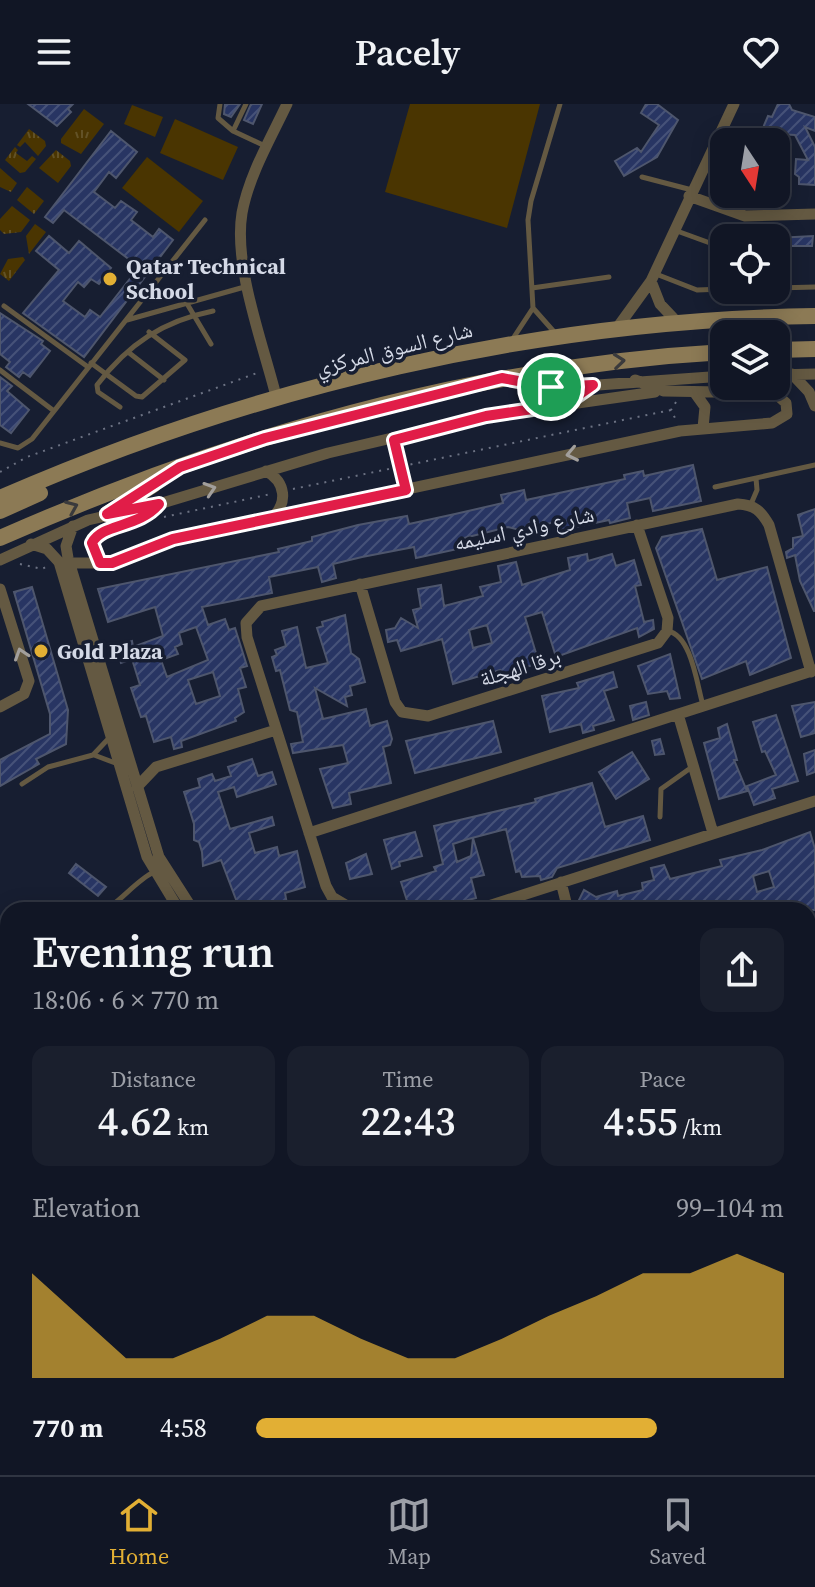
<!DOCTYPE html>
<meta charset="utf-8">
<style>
:root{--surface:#111625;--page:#1a1f2d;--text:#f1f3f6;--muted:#9c9fa7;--line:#303542;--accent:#e2af34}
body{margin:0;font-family:"Source Serif 4","Noto Naskh Arabic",serif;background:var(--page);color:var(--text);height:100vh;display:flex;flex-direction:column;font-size:30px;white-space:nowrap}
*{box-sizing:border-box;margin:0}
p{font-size:26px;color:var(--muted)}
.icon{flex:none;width:44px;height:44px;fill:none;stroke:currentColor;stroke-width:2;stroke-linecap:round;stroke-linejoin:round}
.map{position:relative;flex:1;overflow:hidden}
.drawer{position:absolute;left:0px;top:798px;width:816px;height:574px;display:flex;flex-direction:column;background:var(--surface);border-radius:24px 24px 0 0;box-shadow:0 4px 20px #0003,0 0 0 2px var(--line)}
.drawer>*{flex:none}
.needle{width:52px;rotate:168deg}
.controls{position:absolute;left:710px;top:24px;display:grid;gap:16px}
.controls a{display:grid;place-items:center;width:80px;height:80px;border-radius:16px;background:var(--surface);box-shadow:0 4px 20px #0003,0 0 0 2px var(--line);font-size:40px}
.pin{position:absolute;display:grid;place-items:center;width:68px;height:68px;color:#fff;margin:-34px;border:4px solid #fff;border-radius:50%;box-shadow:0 2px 8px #0007}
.round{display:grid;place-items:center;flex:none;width:84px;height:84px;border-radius:16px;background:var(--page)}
.overview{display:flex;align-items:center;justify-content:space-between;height:136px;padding:0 32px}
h1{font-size:44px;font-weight:600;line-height:60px}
.figures{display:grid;grid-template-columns:repeat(3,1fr);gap:12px;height:136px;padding:8px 32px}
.figures div{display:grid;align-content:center;border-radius:16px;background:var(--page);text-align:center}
.figures b{font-size:40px;font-weight:600}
.figures small{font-size:22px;font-weight:400}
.figures p{font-size:22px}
.chart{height:224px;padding:16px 32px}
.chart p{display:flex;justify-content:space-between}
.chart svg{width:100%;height:144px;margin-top:8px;fill:var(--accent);opacity:.7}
ul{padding:0 32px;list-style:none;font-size:26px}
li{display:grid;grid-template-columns:128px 96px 1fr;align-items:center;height:60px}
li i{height:20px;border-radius:10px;background:var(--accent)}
header{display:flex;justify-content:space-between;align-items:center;height:104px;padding:0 32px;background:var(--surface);font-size:36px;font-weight:600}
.dock{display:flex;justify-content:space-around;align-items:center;height:112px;border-top:2px solid var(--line);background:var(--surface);font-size:22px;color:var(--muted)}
.dock a{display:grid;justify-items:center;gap:4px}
.dock .active{color:var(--accent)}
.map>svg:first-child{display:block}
.grass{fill:url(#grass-tufts)}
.pitch{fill:#4a3501}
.building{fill:url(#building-hatch);stroke:#4e566d;stroke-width:2;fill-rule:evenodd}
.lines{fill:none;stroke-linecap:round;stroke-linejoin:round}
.path{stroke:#6c7283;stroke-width:2;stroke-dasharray:2 6;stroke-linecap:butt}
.lane{stroke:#645942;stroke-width:5}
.street{stroke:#645942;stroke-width:11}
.secondary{stroke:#8c7a55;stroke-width:16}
.oneway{stroke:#3a3a3c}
.oneway2{stroke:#a29f9c}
.route-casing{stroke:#fff;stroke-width:16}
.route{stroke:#e11d48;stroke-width:10}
.poi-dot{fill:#e2af34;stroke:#171e31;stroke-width:3}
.labels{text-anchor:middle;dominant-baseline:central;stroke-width:7;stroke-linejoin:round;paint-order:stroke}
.poi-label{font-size:22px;font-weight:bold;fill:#d4d9e6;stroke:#171e31;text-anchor:start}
.street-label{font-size:22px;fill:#d4d9e6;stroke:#171e31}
</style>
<header><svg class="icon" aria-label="menu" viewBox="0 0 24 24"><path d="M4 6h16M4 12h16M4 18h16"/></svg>Pacely<svg class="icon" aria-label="heart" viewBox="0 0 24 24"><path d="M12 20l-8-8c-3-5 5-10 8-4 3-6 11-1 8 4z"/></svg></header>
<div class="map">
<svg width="815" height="1371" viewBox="0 0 815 1371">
<defs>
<pattern id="grass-tufts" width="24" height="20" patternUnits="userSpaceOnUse" patternTransform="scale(2)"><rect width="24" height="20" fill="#4a3501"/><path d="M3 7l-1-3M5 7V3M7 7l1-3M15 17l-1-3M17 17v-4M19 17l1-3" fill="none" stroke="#635226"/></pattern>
<pattern id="building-hatch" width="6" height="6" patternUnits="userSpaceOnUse" patternTransform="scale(2)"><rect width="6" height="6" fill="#283563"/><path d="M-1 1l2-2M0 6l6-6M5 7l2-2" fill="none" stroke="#465279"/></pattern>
</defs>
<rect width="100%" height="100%" fill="#171e31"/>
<path class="grass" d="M84,5L104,20L81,50L61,39V35Z
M29,25L45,37L46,42L38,52L25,38L20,43L17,41Z
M15,43L18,46L16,49L27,57L32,52L36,55L25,68L20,69L5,56Z
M56,46L70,57L71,62L58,79L39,64Z
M0,64L17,79L11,88L0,83Z
M27,83L44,97L34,110L17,96Z
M12,102L30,116L21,128L4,130L0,126V115Z
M35,120L46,128L29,150L26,132Z
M23,153L25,156L9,177L0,170L8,155Z"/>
<path class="pitch" d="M410,0H540L507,124L385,88Z
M132,1L163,13L155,33L124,20Z
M175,15L238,43L223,76L160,49Z
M147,53L203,97L179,128L122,84Z
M0,1044L8,1050V1137L0,1147Z"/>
<path class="building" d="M28,0H73L68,5L71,8L57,22Z
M225,0H240L231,13L224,10Z
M251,0H262L253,20L244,16Z
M646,0H657L678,16L657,53L624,72L615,57L637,44L641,48L659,21L641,9Z
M778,0H789L792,6L815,13V27L805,23L815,43V81L799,80V73L795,70L796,55L808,56L795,31L779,30L776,38H757L768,12L772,13Z
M111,27L137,48L116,74L109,68L94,88L115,104L121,97L137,108L131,116L153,133L159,125L173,136L84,253L23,209L59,166L36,147L49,132L69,149L79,137L111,164L99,180L91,175L84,183L78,178L63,197L85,213L90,206L100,213L139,163L64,106L53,119L45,113Z
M813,132L812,142H785L786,146L776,147V134Z
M0,209L43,237L41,240L50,247L30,273L23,268L19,273L6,263L10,258L0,250Z
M0,273L12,282L7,287L29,306L11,329L0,321Z
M693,361L701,397L653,407L650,394L627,399L630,414L610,419L609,416L557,427L555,418L520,426L508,423L460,435L462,444L416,454L414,443L362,453L333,460L336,474L322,478L318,463L269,473L272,489L202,503L208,521L225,515L229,526L235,524L247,562L240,564L246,583L238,585L244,608L235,614L236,617L181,637L182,643L174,645L171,633L154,638L146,612L141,613L131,584L140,581L132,555L121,559L116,542L132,537L133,543L163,532L155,503L108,518L98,485L279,448L278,445L312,437V433L358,421L407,412L409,420L455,410L503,399L501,391L524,386L526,396L625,375L624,371L643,367L644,372ZM196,523L208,556L167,573L161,556L178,550L175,543L182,540L179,529ZM213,568L220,592L196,600L188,576Z
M815,405V507H814L800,477L795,451L787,454L786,448L793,444V434L803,432L798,411Z
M702,425L717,476L767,463L791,554L750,571L746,557L702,575L656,444L662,433Z
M587,450L588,457L612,450L616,462L634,456L641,481L635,482L644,518L653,516L654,525L639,533L637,524L556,553L542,508L525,513L539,559L510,568L511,572L502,575L500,566L453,580L442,535L401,547L397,536L388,538L386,526L395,524L401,514L418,524L413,506L421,504L418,485L441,481L444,502L483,492L480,483L501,478L498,462L516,458L522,481L570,466L568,454ZM487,521L492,539L473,544L469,526Z
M32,483L68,606L66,640L36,655L39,660L0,682V656L50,630V610L14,488Z
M345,511L351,549L359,555L365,578L350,582L352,591L345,593L347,602L315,584L323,615L366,605L370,622L387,617L392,635L390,641L383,643L391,679L349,689L351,700L333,704L320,665L348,659L343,641L293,649L291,640L303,638L297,608L290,606L280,566L276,567L272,553L277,551L275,546L286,542L282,527L297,523L306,564L328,559L317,524L323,522L322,518Z
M670,550L680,594L670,595L667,587L648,590L638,562Z
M613,568L617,583L604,587L614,616L593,622L594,626L583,629L581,620L550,628L542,592L579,584L577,579Z
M646,598L649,611L633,616L630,602Z
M815,598V629L801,633L792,602Z
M776,611L798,677L772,685L775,694L754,701L747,682L776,671L765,647L762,648L753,618Z
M493,617L501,648L415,669L406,637Z
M727,620L737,656H734L747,687L719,695L704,639L720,634L718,624Z
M660,635L664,650L655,651L652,637Z
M815,646V668L807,671L804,650Z
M632,648L649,675L616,695L599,668Z
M252,655L258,672L272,668L276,680L237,693L234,683L218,688L230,725L272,713L274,721L249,729L255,749L277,743L279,752L297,747L305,783L285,789L287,800L263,806H240L221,756L203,762L202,748L199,738L194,736V720L184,688L200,683L198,675L212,670L215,677L231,672L228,663Z
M592,679L605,723L643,712L650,736L557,764L552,773L541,776L540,772L522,773L520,767L516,768L506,725L468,735L453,740L457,758L471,752L473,734L484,771L471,774L476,794L429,806H410L401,778L436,767L434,763L443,760L434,722L536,698L535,695Z
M415,728L422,752L399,758L400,762L392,765L384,736Z
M810,728L815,745V806H639L637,799L620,802L621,806H583L576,802L584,786L596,793L617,787L618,792L643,786L642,779L654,776L651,764L664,761L670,775L722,762L720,756L762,746ZM769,767L774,783L757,788L753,772Z
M366,750L372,770L350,775L346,759Z
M76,760L106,783L98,792L69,769Z"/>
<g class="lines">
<path class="path" d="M676,298L671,306L676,316
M396,345L403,374
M0,368L27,353L257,269
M293,385L671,306
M164,413L271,390
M20,460L42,465L48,462"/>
<path class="lane" d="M220,0L218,14L233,27L246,0
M233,27L265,42
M642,73L692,86
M677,127L710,139
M656,170L697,186L724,185
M532,184L609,173
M776,184L815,183
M186,198L211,240
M4,202L88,263
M533,204L556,230
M127,216L248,182
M512,236L533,204L528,116L531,97L560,0
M128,248L164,276
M91,259L136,292L142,293L185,256L149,228
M0,266L54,307
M120,303L98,288L97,281C128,240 163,217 213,207
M0,339L18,344L32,335L205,116
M715,383L815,361
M751,400L757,386L756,374
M668,527C692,532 697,582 703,601
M94,651L118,660
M22,680L48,663L93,651L110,633
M660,713L661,685L692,663
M63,806L74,799L100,806
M103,806C116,803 136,776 154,768
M0,882L8,873
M0,1022L8,1029
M808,1064L815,1068
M125,1371L130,1364"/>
<path class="street" d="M689,92L745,112L815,110
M651,177L660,200L677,218
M617,224L651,177L734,0
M792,270L809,288L815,302
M776,271L815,270
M514,277L570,283L724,272
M695,289L705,303L703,324
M277,296C264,242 233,163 242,109C249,71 271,34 287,0
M266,367C286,378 288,399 272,414
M73,422L66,442L68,454L159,753L193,806
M31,440L47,445L59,458L147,753L179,806
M0,456L88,416L159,400L328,349L486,312L655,288
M70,459H112L173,435L680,327L772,319L787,310L786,299L775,289L664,287L635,276
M100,459L93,448L94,434C113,416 138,425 159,401
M360,480L395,598L402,608L428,612L658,539L667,527L668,514L637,421
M0,485L29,577L24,590L0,603
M678,610L713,729
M137,683L156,663L276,626
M309,729L815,566
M561,778L568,806
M354,806L332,793L326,782L247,533L246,519L261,502L738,400C755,401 761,407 769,421L811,568
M476,806L815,697
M808,828L815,825
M808,921L815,924
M0,934L8,940
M808,1103L815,1106
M808,1114L815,1117
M808,1260L815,1263
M0,1341L8,1327
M182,1364L193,1371
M299,1364L308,1371
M488,1364L496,1371
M370,1371L374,1364"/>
<path class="secondary" d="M776,246L815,245
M0,394C256,282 536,216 815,212
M0,407L40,389
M107,410L153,381
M0,434C229,333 474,262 724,248"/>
</g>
<defs><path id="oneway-chevron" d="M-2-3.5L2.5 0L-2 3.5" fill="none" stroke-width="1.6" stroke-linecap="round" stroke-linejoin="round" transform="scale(2)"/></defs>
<g class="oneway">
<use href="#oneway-chevron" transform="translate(619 257) rotate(-6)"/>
<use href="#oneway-chevron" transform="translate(72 403) rotate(-23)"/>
</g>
<g class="oneway2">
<use href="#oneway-chevron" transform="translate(572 350) rotate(168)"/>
<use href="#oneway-chevron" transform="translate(210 385) rotate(-18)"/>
<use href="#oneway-chevron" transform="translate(21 550) rotate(-108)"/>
</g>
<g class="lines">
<defs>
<path id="route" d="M502,274L551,283L593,281L566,300L486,312L394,336L406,386L173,435L112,459H100L92,439C102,419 139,424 159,400L107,410L180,363L265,334Z"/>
</defs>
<use href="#route" class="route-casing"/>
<use href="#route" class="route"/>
</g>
<g class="poi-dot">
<circle cx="110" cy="175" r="8"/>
<circle cx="41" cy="547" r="8"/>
</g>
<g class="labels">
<g class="poi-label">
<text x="126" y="162">Qatar Technical<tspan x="126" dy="25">School</tspan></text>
<text x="57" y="547">Gold Plaza</text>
</g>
<g class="street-label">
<text transform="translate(394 244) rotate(-14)">شارع السوق المركزي</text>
<text transform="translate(524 424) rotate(-12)">شارع وادي اسليمه</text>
<text transform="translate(520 563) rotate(-17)">برقا الهجلة</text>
</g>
</g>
</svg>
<div class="controls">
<a><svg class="needle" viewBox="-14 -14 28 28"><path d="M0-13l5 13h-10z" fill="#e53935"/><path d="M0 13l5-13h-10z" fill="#9c9fa7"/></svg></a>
<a><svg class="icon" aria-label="locate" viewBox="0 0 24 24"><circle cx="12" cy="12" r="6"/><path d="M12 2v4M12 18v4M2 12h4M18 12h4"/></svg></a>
<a><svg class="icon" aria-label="layers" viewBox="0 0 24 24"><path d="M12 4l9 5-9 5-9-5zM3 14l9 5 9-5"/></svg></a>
</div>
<div class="pin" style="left:551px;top:283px;background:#1e9e55"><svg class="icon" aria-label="arrive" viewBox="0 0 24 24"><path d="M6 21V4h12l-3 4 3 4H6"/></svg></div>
<section class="drawer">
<div class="overview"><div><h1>Evening run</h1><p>18:06 · 6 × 770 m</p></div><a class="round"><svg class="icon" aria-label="share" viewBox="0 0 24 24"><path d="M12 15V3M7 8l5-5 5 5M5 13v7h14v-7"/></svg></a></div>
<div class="figures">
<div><p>Distance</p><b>4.62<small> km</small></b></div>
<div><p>Time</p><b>22:43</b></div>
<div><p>Pace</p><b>4:55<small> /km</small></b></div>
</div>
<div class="chart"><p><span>Elevation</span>99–104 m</p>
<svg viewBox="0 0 160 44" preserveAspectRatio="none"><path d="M0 44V12L10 25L20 38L30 38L40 32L50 25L60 25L70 32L80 38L90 38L100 32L110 25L120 19L130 12L140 12L150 6L160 12V44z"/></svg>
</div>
<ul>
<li><b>770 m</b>4:58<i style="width:76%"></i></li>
</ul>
</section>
</div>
<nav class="dock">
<a class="active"><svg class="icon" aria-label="home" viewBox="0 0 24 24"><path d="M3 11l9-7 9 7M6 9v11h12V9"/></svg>Home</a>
<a><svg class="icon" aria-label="map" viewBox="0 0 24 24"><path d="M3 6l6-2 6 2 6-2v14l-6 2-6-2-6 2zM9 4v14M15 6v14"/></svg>Map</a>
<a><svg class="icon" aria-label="saved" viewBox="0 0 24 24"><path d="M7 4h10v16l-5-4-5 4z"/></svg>Saved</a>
</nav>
